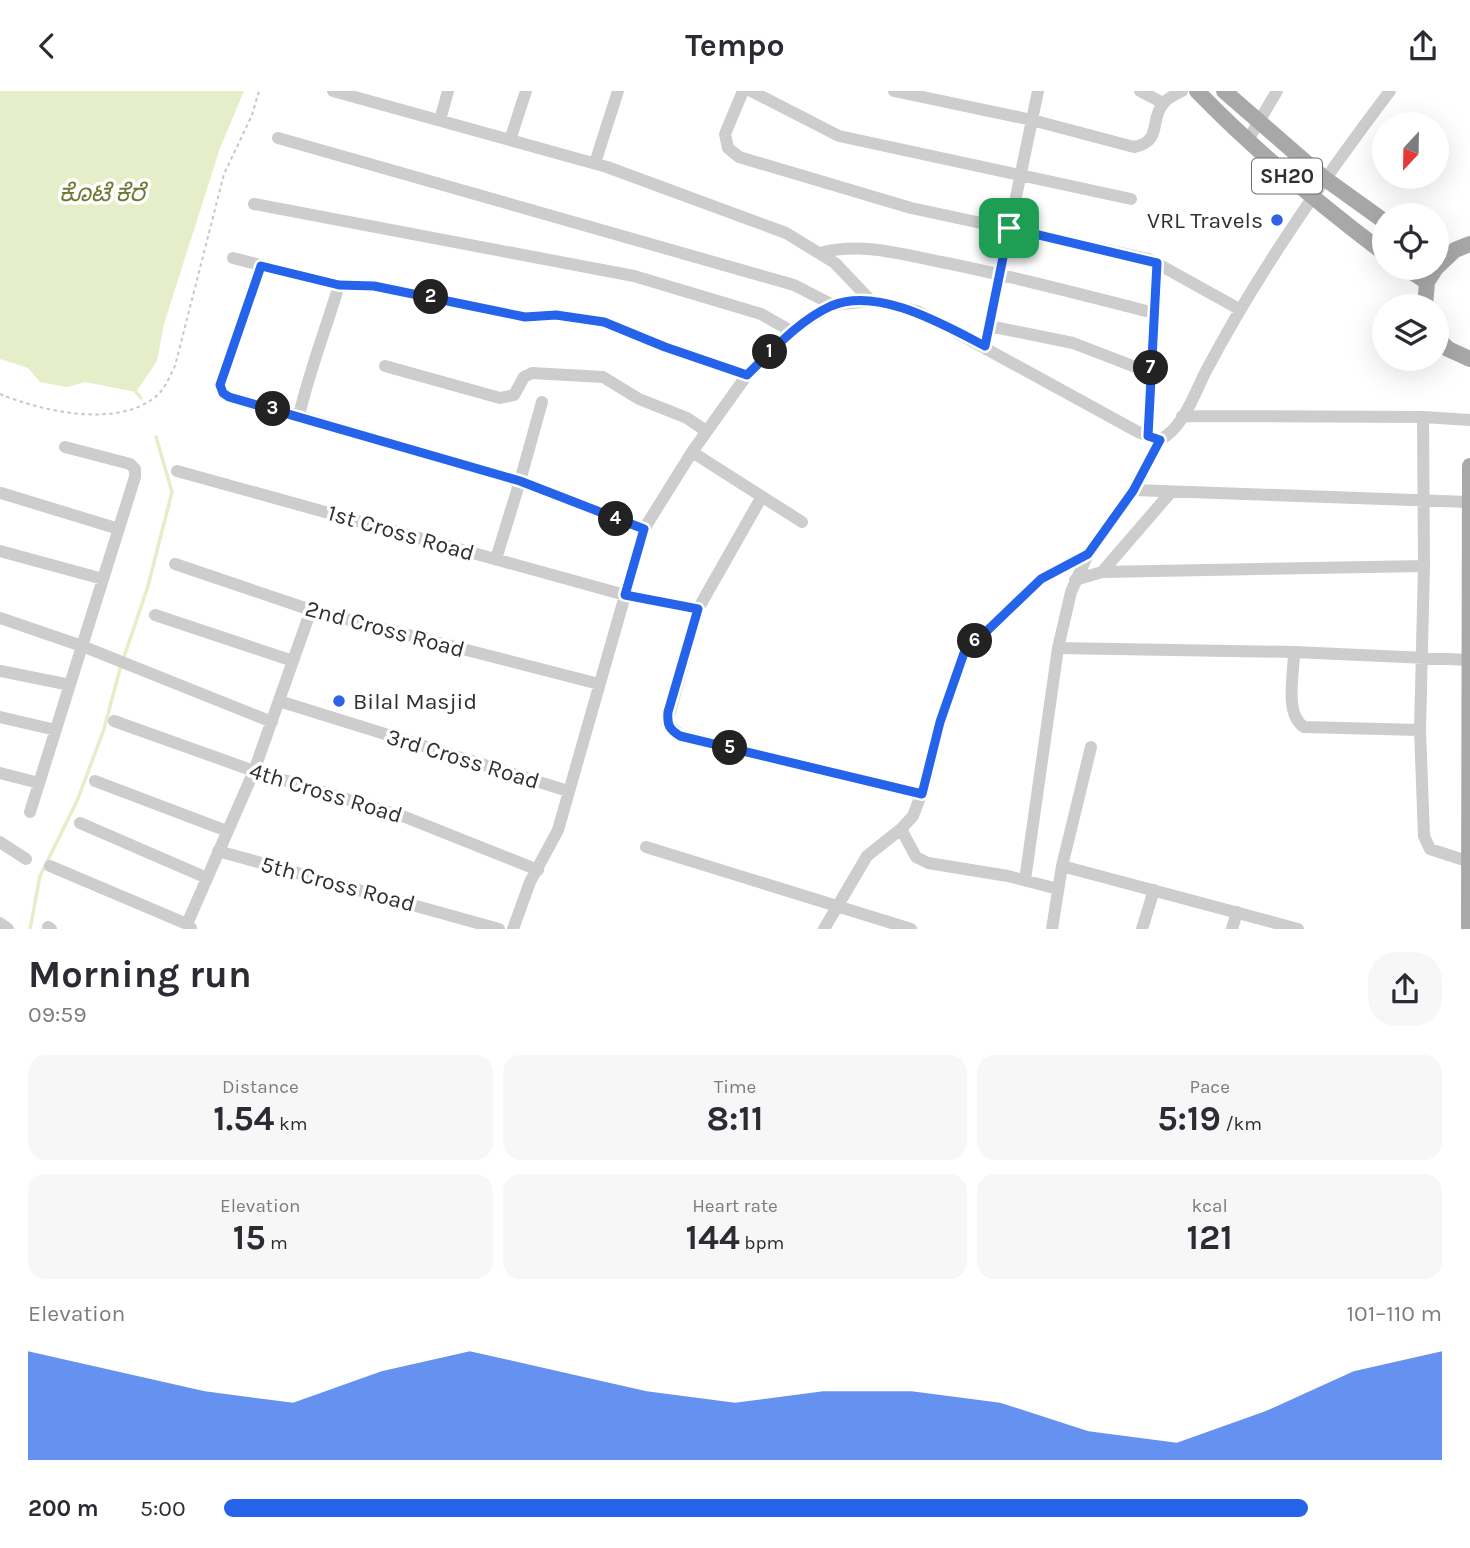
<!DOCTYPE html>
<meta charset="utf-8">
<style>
:root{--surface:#fff;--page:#f7f7f7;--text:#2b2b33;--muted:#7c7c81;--accent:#2563eb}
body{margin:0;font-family:Karla,"Noto Sans Kannada",sans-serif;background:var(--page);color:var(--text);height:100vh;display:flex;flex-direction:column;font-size:26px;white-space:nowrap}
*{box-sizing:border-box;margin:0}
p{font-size:23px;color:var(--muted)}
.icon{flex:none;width:38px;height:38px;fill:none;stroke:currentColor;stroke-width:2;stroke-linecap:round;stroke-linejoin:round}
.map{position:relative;height:838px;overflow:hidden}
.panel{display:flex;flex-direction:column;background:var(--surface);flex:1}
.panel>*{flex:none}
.needle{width:46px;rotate:202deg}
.tools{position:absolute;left:1372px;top:21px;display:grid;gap:14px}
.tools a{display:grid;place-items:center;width:77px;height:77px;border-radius:50%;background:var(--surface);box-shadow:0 7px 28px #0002;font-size:35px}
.pin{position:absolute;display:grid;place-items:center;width:60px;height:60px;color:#fff;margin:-30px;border-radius:14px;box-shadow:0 4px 10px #0006}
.km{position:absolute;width:35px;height:35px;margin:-18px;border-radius:50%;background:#222;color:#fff;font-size:19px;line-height:35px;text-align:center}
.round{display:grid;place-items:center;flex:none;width:74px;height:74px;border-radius:28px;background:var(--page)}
.head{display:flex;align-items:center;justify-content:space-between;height:119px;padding:0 28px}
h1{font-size:38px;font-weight:700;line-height:52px}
.figures{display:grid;grid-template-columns:repeat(3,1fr);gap:10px;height:119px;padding:7px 28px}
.figures div{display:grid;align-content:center;border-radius:18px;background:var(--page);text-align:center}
.figures b{font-size:35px;font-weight:700}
.figures small{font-size:19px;font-weight:400}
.figures p{font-size:19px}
.chart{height:196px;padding:14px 28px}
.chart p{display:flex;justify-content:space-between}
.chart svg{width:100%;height:126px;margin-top:7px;fill:var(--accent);opacity:.7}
ul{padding:0 28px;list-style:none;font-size:23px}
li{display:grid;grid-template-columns:112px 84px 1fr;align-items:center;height:52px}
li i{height:18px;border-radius:9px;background:var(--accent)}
header{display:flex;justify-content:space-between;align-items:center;height:91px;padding:0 28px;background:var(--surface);font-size:32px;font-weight:700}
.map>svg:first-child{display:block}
.water{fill:#e6edc9}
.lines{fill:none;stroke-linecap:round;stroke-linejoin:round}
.stream{stroke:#e6edc9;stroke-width:3.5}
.path{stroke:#c7c7c7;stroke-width:2;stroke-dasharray:3.5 3.5;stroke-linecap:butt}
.minor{stroke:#cdcdcd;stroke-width:12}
.major{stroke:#a8a8a8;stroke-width:16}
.route-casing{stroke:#fff;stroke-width:14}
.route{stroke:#2563eb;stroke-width:9}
.poi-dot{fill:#3062e8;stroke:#fff;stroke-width:2.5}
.labels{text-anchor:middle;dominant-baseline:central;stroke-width:7;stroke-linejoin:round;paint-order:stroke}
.shield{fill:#fff;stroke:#6e6e6e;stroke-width:2}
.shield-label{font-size:21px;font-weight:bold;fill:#303030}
.poi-label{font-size:23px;fill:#303030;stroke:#fff;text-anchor:end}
.street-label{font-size:23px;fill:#303030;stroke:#fff}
.water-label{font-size:24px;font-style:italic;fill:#6c7a33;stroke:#fff}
</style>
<header><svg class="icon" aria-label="back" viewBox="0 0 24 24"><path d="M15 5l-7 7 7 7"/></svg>Tempo<svg class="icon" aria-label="share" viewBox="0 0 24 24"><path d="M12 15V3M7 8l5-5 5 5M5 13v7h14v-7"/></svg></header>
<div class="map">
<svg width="1470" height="838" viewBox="0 0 1470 838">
<rect width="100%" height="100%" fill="#fff"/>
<path class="water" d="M0,0H244L220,57L164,233L157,270L136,301L85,291L67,296L40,291L28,277L0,268Z"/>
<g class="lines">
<path class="stream" d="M136,301L141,307
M124,566L148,495L172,401L156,346
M30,838L40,785L77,710L104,638L121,574"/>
<path class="path" d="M0,303C41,320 115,337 154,307C165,299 169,286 175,275L224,83L252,24L259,0"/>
<path class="minor" d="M333,0L607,76L786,142L835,172L871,210
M743,0L725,43L728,57L739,66L911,117L1149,168L1239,218
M751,0L839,45L1131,108
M894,0L1032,29L1134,56C1163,50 1149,30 1163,13C1166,8 1176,3 1182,0
M1140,0L1163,12
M440,29L448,0
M278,47L794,194L833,214
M510,49L526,0
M1248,49L1277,0
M595,72L618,0
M254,113L634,185L761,223L791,240
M820,162C861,151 900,163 941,171C1013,185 1083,204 1154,222
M233,167L339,194L374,195L525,226L557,224L604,231L665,256L747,284
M261,175L220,294L223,302L229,306L299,325
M339,194C326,238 309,280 299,325L520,390L542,311
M989,235L1073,252L1151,282
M985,255L1038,0
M385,275L500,307L514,304L524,286L532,282L603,286L639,308L687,327L706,340
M1182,325L1423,326L1470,329
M1423,326L1424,475
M1148,345L1157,172
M692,361L802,431
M177,380L625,504L698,518
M1134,399L1469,411
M1,402L119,438
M761,407L698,518L667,632L680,644L922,703
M0,460L103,488
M496,468L520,390L644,438
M175,473L311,519L599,593
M1102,481L1171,401
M1075,489L1102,481L1424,475L1420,639L1424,745L1430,758L1470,771
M155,524L293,570
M0,527L82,555L272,631
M1058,557L1294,561L1470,569
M1294,561C1294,583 1284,623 1304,636L1420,639
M0,580L70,594
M279,610L568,700
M0,626L56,639
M114,630L254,680L405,726L538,779
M0,682L39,692
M95,690L227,740
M30,721L135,386V378L130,373L65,356
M80,732L207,787
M901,738L916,766L928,772L1008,785L1058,798
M0,751L26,768
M646,756L911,838
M218,760L499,838
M50,775L187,833L191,837
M1062,775L1298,838
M1025,789L1058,557L1071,501L1088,463L1134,399L1160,349
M0,832L8,838
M187,833L254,680L311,519
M48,836L51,838
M513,838L530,791L558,739L644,438L692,361L747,284L791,240L833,214L871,210L917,220L1138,341L1160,349C1184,336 1194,303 1206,280C1259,180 1322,90 1390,0
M824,838L867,765L901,738L913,725L927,688L940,631L964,562L1041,488L1088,463
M1052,838L1062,775L1091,656
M1142,838L1154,799
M1232,838L1237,821"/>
<path class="major" d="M1197,0C1255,60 1318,112 1384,162
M1224,0L1324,87L1384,130
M1437,176L1455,159L1470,153
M1406,177L1427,191
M1425,215L1427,191L1436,177
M1437,247L1448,258L1470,268
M1469,838L1470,375"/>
</g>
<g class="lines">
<defs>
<path id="route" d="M1009,137L1157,172L1148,345L1160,349L1133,400L1088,463L1041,488L964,562L940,631L922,703L680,645C669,638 667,634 668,621L698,518L625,504L644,438L520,390L229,306L223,302L220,294L261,175L339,194L374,195L525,226L556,224L604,231L665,256L747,284C773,259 798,230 831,215C878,195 944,234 985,255Z"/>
</defs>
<use href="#route" class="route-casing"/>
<use href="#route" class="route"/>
</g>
<g class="poi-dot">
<circle cx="1277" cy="129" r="7"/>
<circle cx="339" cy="610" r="7"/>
</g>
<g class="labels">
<rect class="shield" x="1252" y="67.5" width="70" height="35" rx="5"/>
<g class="shield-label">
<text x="1287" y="85">SH20</text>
</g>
<g class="poi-label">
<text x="1263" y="129">VRL Travels</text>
<text x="353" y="610" text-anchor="start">Bilal Masjid</text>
</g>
<g class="street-label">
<text transform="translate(401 442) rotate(16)">1st Cross Road</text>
<text transform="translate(385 538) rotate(15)">2nd Cross Road</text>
<text transform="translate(463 668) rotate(17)">3rd Cross Road</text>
<text transform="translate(326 702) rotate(17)">4th Cross Road</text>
<text transform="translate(338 793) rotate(15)">5th Cross Road</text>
</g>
<g class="water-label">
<text x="102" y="102">ಕೊಟೆ ಕೆರೆ</text>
</g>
</g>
</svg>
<div class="tools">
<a><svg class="needle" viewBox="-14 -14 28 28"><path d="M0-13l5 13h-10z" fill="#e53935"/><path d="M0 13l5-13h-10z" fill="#7c7c81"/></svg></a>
<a><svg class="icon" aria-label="locate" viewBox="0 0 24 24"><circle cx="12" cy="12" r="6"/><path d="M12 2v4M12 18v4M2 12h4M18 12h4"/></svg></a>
<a><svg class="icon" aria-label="layers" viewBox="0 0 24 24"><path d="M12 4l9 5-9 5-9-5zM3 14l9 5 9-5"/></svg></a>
</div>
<div class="pin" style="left:1009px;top:137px;background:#1e9e55"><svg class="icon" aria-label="arrive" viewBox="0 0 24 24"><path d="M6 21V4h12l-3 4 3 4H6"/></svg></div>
<b class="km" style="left:770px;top:261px">1</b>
<b class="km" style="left:431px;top:206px">2</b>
<b class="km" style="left:273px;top:318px">3</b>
<b class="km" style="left:616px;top:428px">4</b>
<b class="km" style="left:730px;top:657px">5</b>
<b class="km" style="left:975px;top:550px">6</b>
<b class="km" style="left:1151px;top:277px">7</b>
</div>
<section class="panel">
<div class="head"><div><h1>Morning run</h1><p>09:59</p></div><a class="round"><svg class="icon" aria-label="share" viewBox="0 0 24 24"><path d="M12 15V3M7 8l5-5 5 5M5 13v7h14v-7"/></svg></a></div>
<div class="figures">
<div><p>Distance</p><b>1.54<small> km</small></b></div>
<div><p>Time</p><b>8:11</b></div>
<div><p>Pace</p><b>5:19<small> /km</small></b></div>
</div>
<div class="figures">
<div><p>Elevation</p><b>15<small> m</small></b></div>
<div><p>Heart rate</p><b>144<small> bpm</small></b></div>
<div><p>kcal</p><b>121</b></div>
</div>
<div class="chart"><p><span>Elevation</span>101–110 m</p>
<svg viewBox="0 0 160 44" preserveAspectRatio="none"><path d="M0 44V6L10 13L20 20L30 24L40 13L50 6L60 13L70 20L80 24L90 20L100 20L110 24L120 34L130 38L140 27L150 13L160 6V44z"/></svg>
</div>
<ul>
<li><b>200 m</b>5:00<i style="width:89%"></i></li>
</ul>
</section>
